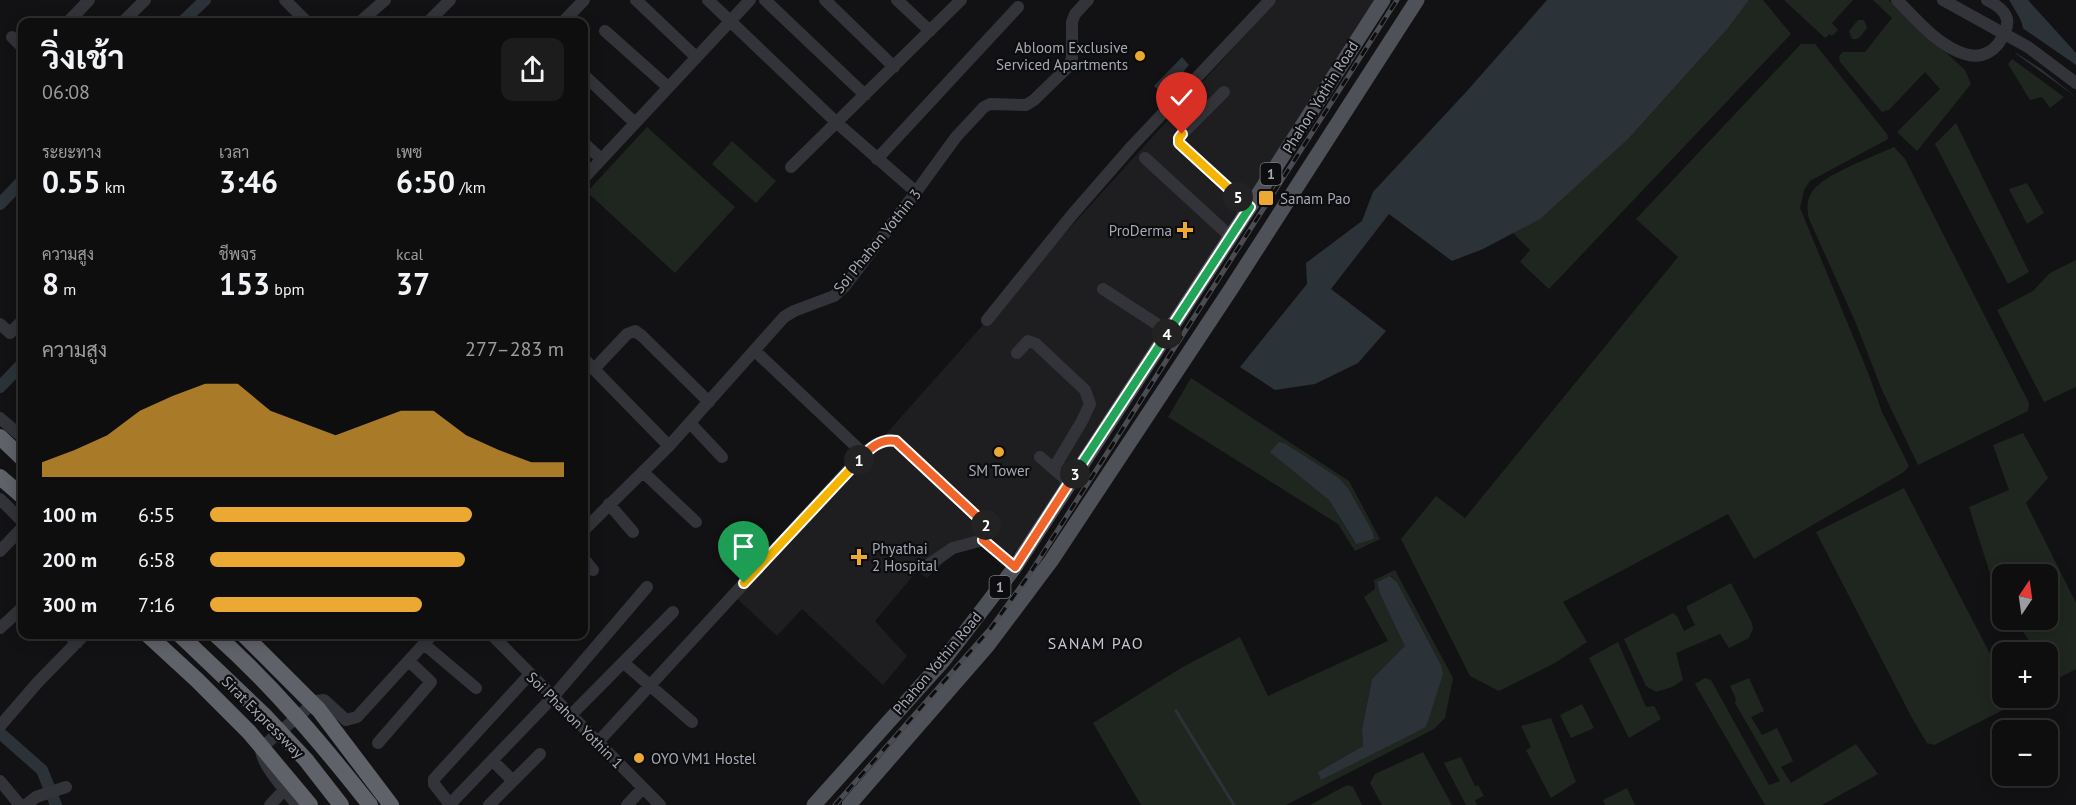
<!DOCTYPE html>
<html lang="th">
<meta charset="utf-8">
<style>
:root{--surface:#0e0e0f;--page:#1c1c1d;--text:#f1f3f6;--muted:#9b9c9e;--line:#2e2e2f;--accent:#eba833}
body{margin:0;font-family:"PT Sans",Sarabun,sans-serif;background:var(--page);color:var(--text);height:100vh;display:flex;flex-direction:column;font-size:22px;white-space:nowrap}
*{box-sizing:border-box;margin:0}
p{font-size:20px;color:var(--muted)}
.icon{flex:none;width:33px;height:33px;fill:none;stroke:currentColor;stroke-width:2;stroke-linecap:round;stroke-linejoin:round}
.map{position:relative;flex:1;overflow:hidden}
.side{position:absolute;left:18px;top:18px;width:570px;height:621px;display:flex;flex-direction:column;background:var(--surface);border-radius:12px;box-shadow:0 3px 15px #0003,0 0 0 2px var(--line)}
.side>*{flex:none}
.needle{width:39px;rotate:13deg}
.tools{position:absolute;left:1992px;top:564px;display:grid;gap:12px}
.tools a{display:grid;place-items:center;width:66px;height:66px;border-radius:12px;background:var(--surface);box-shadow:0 3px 15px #0003,0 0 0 2px var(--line);font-size:30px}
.pin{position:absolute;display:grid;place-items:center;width:51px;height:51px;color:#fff;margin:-62px -26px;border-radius:50% 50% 50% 0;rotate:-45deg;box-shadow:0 0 6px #0007}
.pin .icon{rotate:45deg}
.km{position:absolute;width:30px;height:30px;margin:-15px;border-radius:50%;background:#222;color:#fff;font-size:16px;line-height:30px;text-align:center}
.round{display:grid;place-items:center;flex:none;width:63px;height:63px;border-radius:12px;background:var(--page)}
.headline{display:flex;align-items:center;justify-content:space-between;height:102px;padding:0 24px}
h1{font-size:33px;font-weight:700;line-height:45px}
.metrics{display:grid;grid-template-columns:repeat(3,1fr);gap:9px;height:102px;padding:6px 24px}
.metrics div{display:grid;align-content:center}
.metrics b{font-size:30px;font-weight:700}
.metrics small{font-size:16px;font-weight:400}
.metrics p{font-size:16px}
.chart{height:168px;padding:12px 24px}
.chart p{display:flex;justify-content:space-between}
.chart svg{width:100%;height:108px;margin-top:6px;fill:var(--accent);opacity:.7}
ul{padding:0 24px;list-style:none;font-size:20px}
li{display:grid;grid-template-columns:96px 72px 1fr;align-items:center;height:45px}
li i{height:15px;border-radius:8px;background:var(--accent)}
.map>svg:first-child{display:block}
.built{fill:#1e1e21}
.green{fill:#1f261f;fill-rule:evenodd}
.water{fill:#2b3339}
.pier{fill:#121214}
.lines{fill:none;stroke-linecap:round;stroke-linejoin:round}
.stream{stroke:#2b3339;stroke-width:3}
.canal{stroke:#2b3339;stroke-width:12}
.minor{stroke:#333439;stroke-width:12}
.major{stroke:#4f5158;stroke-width:15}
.highway{stroke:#606269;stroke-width:16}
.rail-casing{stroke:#4a4c52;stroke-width:5}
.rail{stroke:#0d0d0f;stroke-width:3;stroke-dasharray:9;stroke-linecap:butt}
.minor-bridge{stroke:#333439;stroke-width:12}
.highway-bridge{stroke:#606269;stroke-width:16}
.split-1-casing{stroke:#fff;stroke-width:12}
.split-2-casing{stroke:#fff;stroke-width:12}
.split-3-casing{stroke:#fff;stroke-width:12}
.split-4-casing{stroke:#fff;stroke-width:12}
.split-5-casing{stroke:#fff;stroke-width:12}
.split-6-casing{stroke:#fff;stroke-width:12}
.split-1{stroke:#f5b400;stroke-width:8}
.split-2{stroke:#f0652b;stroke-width:8}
.split-3{stroke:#f0652b;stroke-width:8}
.split-4{stroke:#22a559;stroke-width:8}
.split-5{stroke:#22a559;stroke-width:8}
.split-6{stroke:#f5b400;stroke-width:8}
.poi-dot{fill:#eba833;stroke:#0d0d0f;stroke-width:2}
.labels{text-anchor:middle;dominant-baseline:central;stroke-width:4.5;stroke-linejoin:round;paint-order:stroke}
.shield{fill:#0d0d0f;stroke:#777a82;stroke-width:1.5}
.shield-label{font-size:14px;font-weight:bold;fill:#a4a9b4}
.poi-label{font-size:15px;fill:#a4a9b4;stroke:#0d0d0f;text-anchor:start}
.street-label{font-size:15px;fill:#a4a9b4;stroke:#0d0d0f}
.neighbourhood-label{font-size:16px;letter-spacing:1.5px;fill:#c5c8d0;stroke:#0d0d0f}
</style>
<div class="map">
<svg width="2076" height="805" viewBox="0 0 2076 805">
<rect width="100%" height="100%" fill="#121214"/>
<path class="built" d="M1277,0H1376L1018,548L1004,565L986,546L959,549L927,578L917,571L875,621L907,656L883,685L802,609L777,636L732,594L886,434L1055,244Z"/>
<path class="green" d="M1749,0H1763L1791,34L1549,289L1520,262L1530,250L1512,232L1629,138L1729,27Z
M1784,0H1853L1832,23L1838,30L1832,36L1830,34L1825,38Z
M1873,0H1889L1965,70L1971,84L1917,151L1897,132L1940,89L1925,72L1889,110L1882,112L1840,62L1839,56L1843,52H1865L1892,18Z
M1858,20H1864L1867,28C1862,34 1859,41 1852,39L1849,31Z
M1801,44H1815L1887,134L1888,139L1810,181L1804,190L1800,208L1869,375L1882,412L1909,466L1904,472L1754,559L1728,514L1563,602L1587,642L1555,663L1499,691L1470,676L1401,539L1436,496L1465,518L1678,257L1636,219Z
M2012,59L2064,97L2050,108L2042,97L2030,100L2008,64Z
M1956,123L2029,272L2008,284L1935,144Z
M647,127L735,207L675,273L587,192Z
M732,141L776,181L756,203L712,164Z
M1894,147L1905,159L2029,403L2028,411L1918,465L1882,390L1855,321L1809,219C1807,209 1806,201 1812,192C1822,175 1875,156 1894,147Z
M2027,183L2044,213L2027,224L2009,189Z
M2076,260V387L2044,402L1997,310L2033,291L2050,273Z
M1191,378L1349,481L1380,539L1355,551L1338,524L1168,417ZM1286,444L1339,478L1348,488L1373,532L1374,539L1355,543L1329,500Z
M2023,433L2048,478L2026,503L2076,603V669L2053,681L2048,672V652H2036L2016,620H2048V574H2002V598L1993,583L1969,507L2009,490L1993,445Z
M1904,488L2002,677V698H2013L2015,704L1934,745L1927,743L1912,718L1816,532Z
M1395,570L1453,678L1445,718L1434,729L1286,805H1141L1093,723L1181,668L1240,637L1268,696L1388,641L1364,597L1375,589L1374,580ZM1391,576L1397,582L1441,665L1426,727L1318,772L1363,746L1362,729L1372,679L1406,646L1380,594L1377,582Z
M1731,583L1751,621L1753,628L1749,638L1729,648L1720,634L1676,653L1683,680L1672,687L1656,692L1646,686L1624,639L1673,613L1677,616L1684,631L1695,625L1687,609V606Z
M1618,642L1646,707L1654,706L1661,719L1629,738L1589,658Z
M1705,678L1711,680L1769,785L1780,781L1735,703L1736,699L1730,686L1749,678L1764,711L1751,717L1762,735L1777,728L1793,761L1781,767L1791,783L1856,744L1878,774L1822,805H1765L1695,684Z
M1582,704L1594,728L1571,738L1560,715Z
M1551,718L1576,782L1551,798L1526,750L1531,747L1521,726Z
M1423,752L1452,805H1382L1370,783L1375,774Z
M1461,757L1475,786L1478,785L1484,796L1475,800L1477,805H1466L1444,763Z
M1347,785L1353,787L1362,805H1310Z
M1627,788L1635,805H1605L1603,800Z"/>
<path class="water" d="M1547,0H1749L1729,27L1629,138L1540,219L1483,249L1452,261L1389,214L1331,289L1386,331L1358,363L1315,384L1275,390L1240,367L1307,284L1306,263L1362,221L1373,192L1467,91Z
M2009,0H2028L2076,53V97L2015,53C2029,26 2023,24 2009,0Z
M1182,57L1189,65C1180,75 1175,86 1166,97L1154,86Z
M1279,442L1286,444L1339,478L1348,488L1373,532L1374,539L1356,544L1329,500L1270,452Z
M1390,576L1397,582L1441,665L1443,674L1426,727L1321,780L1318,772L1363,746L1362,729L1372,679L1405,646L1380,594L1377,582Z"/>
<path class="pier" d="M2021,27L2076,65V97L2041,69L2013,51L2020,36Z"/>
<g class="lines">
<path class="stream" d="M1176,711L1234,805"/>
<path class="canal" d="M182,22L205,0
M0,204L22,181
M0,387L22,364
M0,733L42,770L56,805"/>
<path class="minor" d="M285,0L307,22
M636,0L696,57
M708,0L837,123L916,192
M765,0L865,95
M825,0L894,67
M897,0L930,31
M1897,0C1916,19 1938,46 1965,54C1984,60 1998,49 2005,32C2007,27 2008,24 2007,19C2005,10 1995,4 1987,0
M68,22L89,0
M123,22L145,0
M360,22L385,0
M428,22L450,0
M563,22L584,0
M605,31L668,87
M12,37L22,47
M584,75L635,123
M1224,92L1182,134L1179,138V143L1250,207
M584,143L601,159
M1145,158L1231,237
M877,159L1018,7
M791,167L961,0
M584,178L750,0
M1103,289L1169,332
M987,320L1071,216L1132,146L1270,0
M0,324L10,333L22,321
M755,351L864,454
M1017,353L1028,341L1036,344L1085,390L1090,404L1082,421L1054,468
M584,359L669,446
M594,369L627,334L635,331L642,336L709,402
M0,418L22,437
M690,423L722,457
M1040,457L1070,483
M643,472L696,522
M0,499L22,521
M609,504L633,532
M584,530L669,446L784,317L794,311L834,296L845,286L916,192L956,137L984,107L990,104L1026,105L1034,100L1069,66L1072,58V22L1075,14L1088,0
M0,551L22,528
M584,559L593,570
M928,565L953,548L983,540L1015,567
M0,628L22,608
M68,634L77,643
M491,634L660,805
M424,644L476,688
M624,663L692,722
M530,674L434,779V784L448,802L454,800L553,697L647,587
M316,701L324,700L346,720L357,717L433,634
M571,715L673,612
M0,726L38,682L85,634
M598,742L839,480C854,465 872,436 896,441L988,527L983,540
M378,743L431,682L409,661
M493,761L512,780
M0,781L20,805
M26,805L36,797L66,787
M270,805L285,789
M297,805C287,792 260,764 261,748L316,701
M489,805L540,754
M627,805L643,788"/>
<path class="major" d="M814,805L943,661L1015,567L1250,207L1383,0
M849,805L988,645L1051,561L1231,289L1417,0"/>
<path class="highway" d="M0,437L22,458
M0,477L22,496"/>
<defs>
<path id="rail" d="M835,805L991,628L1029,575L1397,0"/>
</defs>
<use href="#rail" class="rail-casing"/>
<use href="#rail" class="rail"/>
<path class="minor-bridge" d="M1943,0L2028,47L2076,83"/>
<path class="highway-bridge" d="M147,634L197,680L249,732L310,805
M179,634L264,715L306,760L341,805
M215,634C273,686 322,744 370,805
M243,634L319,710L391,805"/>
</g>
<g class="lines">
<defs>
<path id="split-1" d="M744,583L859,460"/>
<path id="split-2" d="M859,460C869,449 880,438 896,441L986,525"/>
<path id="split-3" d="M986,525L988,527L983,540L1015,567L1075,474"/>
<path id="split-4" d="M1075,474L1167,334"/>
<path id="split-5" d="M1167,334L1250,207L1238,197"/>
<path id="split-6" d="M1182,134L1179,138V143L1238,197"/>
</defs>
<use href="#split-1" class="split-1-casing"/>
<use href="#split-2" class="split-2-casing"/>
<use href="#split-3" class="split-3-casing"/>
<use href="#split-4" class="split-4-casing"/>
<use href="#split-5" class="split-5-casing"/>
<use href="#split-6" class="split-6-casing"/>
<use href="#split-1" class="split-1"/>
<use href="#split-2" class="split-2"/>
<use href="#split-3" class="split-3"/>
<use href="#split-4" class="split-4"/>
<use href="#split-5" class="split-5"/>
<use href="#split-6" class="split-6"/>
</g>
<g class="poi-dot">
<circle cx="1140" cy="56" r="6"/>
<rect x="1258" y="190" width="16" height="16" rx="3"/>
<path d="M1182 221h6v6h6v6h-6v6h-6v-6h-6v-6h6z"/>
<circle cx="999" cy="452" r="6"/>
<path d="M856 548h6v6h6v6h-6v6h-6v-6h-6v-6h6z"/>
<circle cx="639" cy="758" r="6"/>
</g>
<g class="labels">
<g class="shield">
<rect x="1260.5" y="163" width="21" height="22" rx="4.5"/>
<rect x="989.5" y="576" width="21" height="22" rx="4.5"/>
</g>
<g class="shield-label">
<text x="1271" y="174">1</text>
<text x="1000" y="587">1</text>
</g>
<g class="poi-label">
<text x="1128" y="47" text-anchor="end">Abloom Exclusive<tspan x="1128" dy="17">Serviced Apartments</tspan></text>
<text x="1280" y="198">Sanam Pao</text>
<text x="1172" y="230" text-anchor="end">ProDerma</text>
<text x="999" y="470" text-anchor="middle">SM Tower</text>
<text x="872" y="548">Phyathai<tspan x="872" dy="17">2 Hospital</tspan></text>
<text x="651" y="758">OYO VM1 Hostel</text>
</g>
<g class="street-label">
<text transform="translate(1320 97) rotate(-58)">Phahon Yothin Road</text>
<text transform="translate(877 241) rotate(-51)">Soi Phahon Yothin 3</text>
<text transform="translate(937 663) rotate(-50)">Phahon Yothin Road</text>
<text transform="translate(263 717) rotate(45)">Sirat Expressway</text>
<text transform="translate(575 720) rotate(45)">Soi Phahon Yothin 1</text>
</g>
<g class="neighbourhood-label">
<text x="1096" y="643">SANAM PAO</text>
</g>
</g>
</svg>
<div class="tools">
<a><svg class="needle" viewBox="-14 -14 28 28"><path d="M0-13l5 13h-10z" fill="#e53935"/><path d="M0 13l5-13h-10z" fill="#9b9c9e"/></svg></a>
<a>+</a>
<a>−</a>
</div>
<div class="pin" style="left:744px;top:583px;background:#1e9e55"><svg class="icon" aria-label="arrive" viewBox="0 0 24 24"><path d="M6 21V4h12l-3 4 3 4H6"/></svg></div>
<div class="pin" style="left:1182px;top:134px;background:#d93025"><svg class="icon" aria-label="check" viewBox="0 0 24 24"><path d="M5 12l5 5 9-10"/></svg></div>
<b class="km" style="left:859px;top:460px">1</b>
<b class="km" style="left:986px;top:525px">2</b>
<b class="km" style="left:1075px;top:474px">3</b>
<b class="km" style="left:1167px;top:334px">4</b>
<b class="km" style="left:1238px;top:197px">5</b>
<section class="side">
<div class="headline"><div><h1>วิ่งเช้า</h1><p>06:08</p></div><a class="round"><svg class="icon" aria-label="share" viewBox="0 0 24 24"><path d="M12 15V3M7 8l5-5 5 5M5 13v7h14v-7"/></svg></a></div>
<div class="metrics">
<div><p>ระยะทาง</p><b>0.55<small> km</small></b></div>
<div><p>เวลา</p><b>3:46</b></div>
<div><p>เพซ</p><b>6:50<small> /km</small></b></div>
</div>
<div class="metrics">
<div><p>ความสูง</p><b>8<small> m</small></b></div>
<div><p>ชีพจร</p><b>153<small> bpm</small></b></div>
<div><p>kcal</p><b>37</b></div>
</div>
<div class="chart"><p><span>ความสูง</span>277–283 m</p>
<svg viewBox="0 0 160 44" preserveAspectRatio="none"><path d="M0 44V38L10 33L20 27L30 17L40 11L50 6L60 6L70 17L80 22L90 27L100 22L110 17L120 17L130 27L140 33L150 38L160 38V44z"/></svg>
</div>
<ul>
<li><b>100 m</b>6:55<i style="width:74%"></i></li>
<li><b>200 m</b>6:58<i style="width:72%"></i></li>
<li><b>300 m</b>7:16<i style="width:60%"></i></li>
</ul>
</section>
</div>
